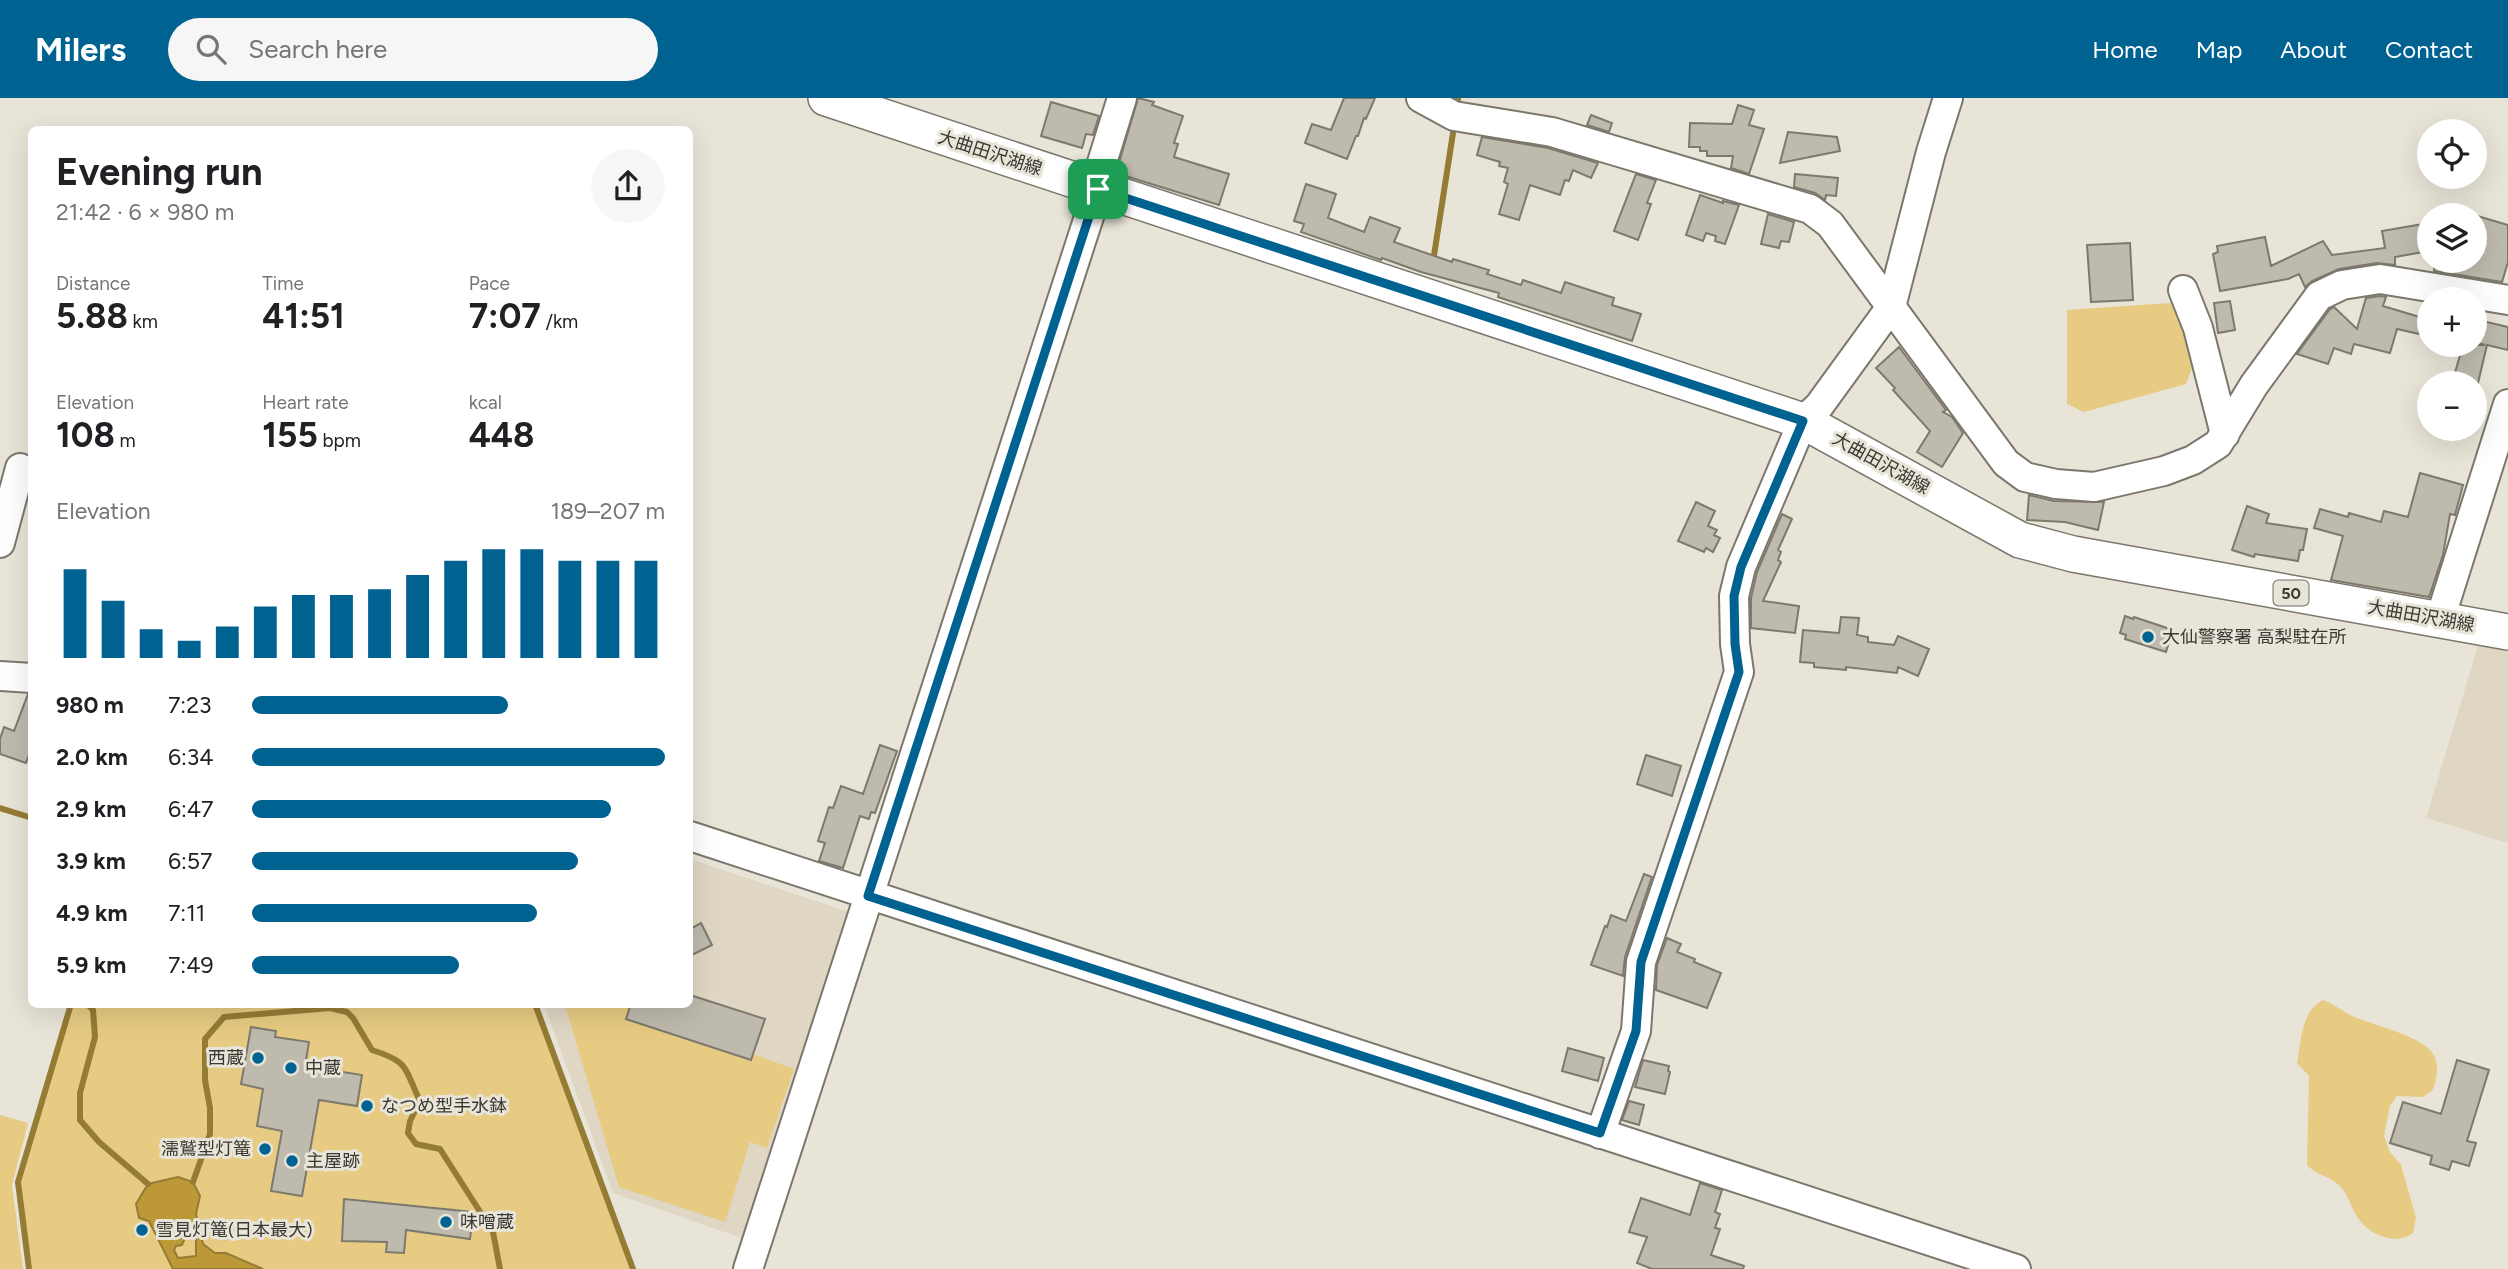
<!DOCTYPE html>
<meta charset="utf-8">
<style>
:root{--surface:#fff;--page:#f6f6f6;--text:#202124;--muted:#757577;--accent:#006291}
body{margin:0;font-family:Figtree,"Noto Sans JP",sans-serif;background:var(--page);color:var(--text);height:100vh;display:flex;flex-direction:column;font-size:26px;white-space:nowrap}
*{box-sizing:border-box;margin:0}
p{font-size:23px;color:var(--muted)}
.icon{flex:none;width:38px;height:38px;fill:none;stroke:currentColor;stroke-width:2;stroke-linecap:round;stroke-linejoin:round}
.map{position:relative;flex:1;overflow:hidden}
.sheet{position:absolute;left:28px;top:28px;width:665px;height:882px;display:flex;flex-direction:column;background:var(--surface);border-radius:10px;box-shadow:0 7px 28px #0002}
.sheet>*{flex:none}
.fabs{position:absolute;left:2417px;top:21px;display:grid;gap:14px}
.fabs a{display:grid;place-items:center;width:70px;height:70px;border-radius:50%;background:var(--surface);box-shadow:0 7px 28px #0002;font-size:35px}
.pin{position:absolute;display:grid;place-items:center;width:60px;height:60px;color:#fff;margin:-30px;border-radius:14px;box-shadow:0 4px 10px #0006}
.round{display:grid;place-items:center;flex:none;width:74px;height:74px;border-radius:37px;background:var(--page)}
.summary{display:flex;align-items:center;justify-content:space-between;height:119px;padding:0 28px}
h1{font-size:38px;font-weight:700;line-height:52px}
.figures{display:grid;grid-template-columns:repeat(3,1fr);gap:10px;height:119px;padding:7px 28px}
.figures div{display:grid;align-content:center}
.figures b{font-size:35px;font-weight:700}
.figures small{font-size:19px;font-weight:400}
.figures p{font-size:19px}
.chart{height:196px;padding:14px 28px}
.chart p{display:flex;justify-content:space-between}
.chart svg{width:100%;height:126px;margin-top:7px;stroke:var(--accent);stroke-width:6}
ul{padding:0 28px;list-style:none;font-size:23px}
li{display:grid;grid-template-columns:112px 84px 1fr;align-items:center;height:52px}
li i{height:18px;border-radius:9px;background:var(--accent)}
header{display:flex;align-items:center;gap:42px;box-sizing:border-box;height:98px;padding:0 35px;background:var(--accent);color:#fff}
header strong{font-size:33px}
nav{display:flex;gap:38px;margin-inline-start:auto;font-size:24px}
.search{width:490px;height:63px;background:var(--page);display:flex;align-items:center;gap:18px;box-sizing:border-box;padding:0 24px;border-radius:38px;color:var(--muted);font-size:26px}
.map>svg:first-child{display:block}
.built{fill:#dfd7c3}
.green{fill:#e7cb82}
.water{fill:#bc9936;stroke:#957c35;stroke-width:2;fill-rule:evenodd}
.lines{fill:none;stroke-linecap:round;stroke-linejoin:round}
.stream{stroke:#957c35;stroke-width:6}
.building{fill:#bfbaae;stroke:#7d796d;stroke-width:2}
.minor-casing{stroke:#7c776c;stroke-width:32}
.major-casing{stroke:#7c776c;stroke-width:38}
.minor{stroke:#fff;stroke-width:28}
.major{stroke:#fff;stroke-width:35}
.route-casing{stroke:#fff;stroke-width:14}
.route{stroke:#006291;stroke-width:9}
.poi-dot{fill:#006291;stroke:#e8e4d7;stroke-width:2.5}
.labels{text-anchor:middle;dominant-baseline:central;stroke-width:6;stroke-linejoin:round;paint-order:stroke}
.shield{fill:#e8e4d7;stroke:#6e6c64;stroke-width:2}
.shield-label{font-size:16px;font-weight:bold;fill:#3a3833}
.street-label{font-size:18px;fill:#3a3833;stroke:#e8e4d7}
.poi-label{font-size:18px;fill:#3a3833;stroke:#e8e4d7;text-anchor:start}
</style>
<header>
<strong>Milers</strong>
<div class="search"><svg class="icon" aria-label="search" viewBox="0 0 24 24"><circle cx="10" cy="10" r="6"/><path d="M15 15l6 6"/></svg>Search here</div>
<nav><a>Home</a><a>Map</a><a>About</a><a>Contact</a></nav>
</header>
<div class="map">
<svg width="2508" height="1171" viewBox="0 0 2508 1171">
<rect width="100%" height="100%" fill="#e8e4d7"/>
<path class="built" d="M2478,548L2508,553V745L2426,720Z
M690,761L852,815L750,1143L613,1095L544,907L690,906Z"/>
<path class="green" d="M2184,204L2192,270L2186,286L2084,314L2067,306V212Z
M2323,902C2334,906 2342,913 2352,918C2371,926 2415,937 2429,951C2441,963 2437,978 2433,992L2423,999L2397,998L2390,1008L2384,1038L2390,1054L2401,1067L2416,1120L2413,1135C2395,1149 2367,1136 2356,1117C2351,1108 2347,1095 2340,1088C2330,1078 2316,1077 2307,1067L2309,978L2297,965C2301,944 2301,913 2323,902Z
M71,907H535L633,1171H29L18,1084Z
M565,907H631L626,922L751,962L753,956L794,971L767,1050L750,1044L725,1124L619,1089Z
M0,1017L28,1025L12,1087L23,1171H0Z"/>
<path class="water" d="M178,1079L193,1084L200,1098L196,1116L203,1146L215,1155H226L263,1171H173L149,1123L139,1120L136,1106L148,1086ZM188,1133L196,1140V1158L178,1160L174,1152L176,1148L182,1147L184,1142L183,1133Z"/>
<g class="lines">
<path class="stream" d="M1458,2V0
M1433,164L1453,35
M0,710L32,720
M87,906L93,912L95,939L80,995V1022L99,1044L148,1086
M535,906L633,1171
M193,1084L210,1036V1010L205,982V941L224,919L330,910L347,914L353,920L372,952C410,964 404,970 420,1003L410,1023L408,1035L416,1046L440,1051L493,1134L500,1171
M29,1171L18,1084L71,906"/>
</g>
<path class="building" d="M1138,0L1154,4L1152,7L1183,18L1174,45L1178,46L1174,59L1229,76L1219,107L1116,75Z
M1344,0H1375L1366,21L1364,20L1358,38H1356L1347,61L1305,45L1312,26L1331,32Z
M1051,4L1099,18L1093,37L1086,36L1082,50L1041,38Z
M1738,7L1754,12L1749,27L1764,31L1749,76L1731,70L1733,58H1707V53H1700V49H1689L1690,25L1732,26Z
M1591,17L1612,25L1609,34L1587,27Z
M1788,34L1837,39L1840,53L1780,65Z
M1482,39L1548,50L1598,65L1591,80L1573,72L1569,83L1565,82L1560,97L1530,87L1519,122L1499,116L1508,86L1504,84L1508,70L1499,68L1500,64L1477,57Z
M1636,76L1656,82L1647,105L1651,106L1638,142L1614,133Z
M1795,76L1838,80L1836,98L1826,97L1825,102L1815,95L1794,89Z
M1306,86L1336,96L1328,120L1364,134L1370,119L1400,130L1394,144L1452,164L1453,161L1489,172L1487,176L1521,187L1523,182L1561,195L1565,184L1614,200L1612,207L1641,216L1632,243L1498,199L1499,195L1421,174L1382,160L1381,162L1301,134L1304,126L1294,123Z
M1700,97L1723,105V103L1739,107L1725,146L1715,143L1716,138L1706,135L1703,143L1686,137Z
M1768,116L1794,124L1789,144L1781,143L1779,150L1761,146Z
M2474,117L2508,127V164L2502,184L2434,173L2435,163H2474Z
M2429,125V153L2395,159V167L2377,165L2339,171L2312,183L2305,189L2299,176L2288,181L2220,193L2213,156L2218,154L2217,148L2265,139L2271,168L2323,143L2332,157L2385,150L2382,133Z
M2130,145L2133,202L2091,204L2087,147Z
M2380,198L2386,199L2383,208L2423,220L2419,236L2397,231L2390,255L2354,246L2351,256L2334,250L2328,266L2297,256L2330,211L2334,209L2357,231L2366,200Z
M2230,203L2235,232L2218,235L2214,205Z
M2474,221L2508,229V252L2487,247L2478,285H2452L2463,247H2485L2474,244Z
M1899,249L1946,312L1943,314L1952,319L1963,335L1942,369L1917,354L1930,333L1893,292L1895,290L1876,270Z
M2420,375L2463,387L2455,417L2450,416L2443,457L2429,499L2331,482L2343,438L2314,430L2320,411L2348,419L2349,415L2381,424L2384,413L2408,419Z
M2029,397L2054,403L2104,404L2098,432L2065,424L2027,422Z
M1696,404L1715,413L1708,428L1717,432L1714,437L1720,440L1713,454L1706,450L1704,454L1678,443Z
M2247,408L2269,416L2266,425L2307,431L2303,452H2300L2298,463L2255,456L2254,459L2232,452Z
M1782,416L1792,421L1778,452L1781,454L1778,462L1781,464L1763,503L1799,508L1795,535L1751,530V500L1757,474Z
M2125,518L2133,521L2134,519L2173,532L2166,554L2125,541L2126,537L2120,535Z
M1841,519L1859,520L1857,537L1868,539V544L1894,547L1898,538L1929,551L1918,578L1898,569L1897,575L1846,569V572L1814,569V565L1800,564L1803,532L1839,535Z
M28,596L32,597V648L26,665L0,656V641L4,629L14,633Z
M880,647L897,653L875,715L871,714L869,721L860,718L843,770L819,763L825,745L818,743L829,709L833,710L841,688L863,696Z
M1646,657L1681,668L1672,698L1637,686Z
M1644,776L1652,779L1625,859L1623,878L1591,867L1605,828L1607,829L1611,817L1626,823Z
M701,825L712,847L690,858V831Z
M1667,840L1681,846L1677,854L1695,861L1694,864L1721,875L1707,910L1656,892L1657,867Z
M690,897L765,921L751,962L626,921L631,906H690Z
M251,929L276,933L275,939L309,944L305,968L362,977L357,1008L319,1002L302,1098L271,1093L282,1033L257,1028L263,991L241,986Z
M1568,950L1604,960L1598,983L1562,973Z
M1643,962L1669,968L1668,973L1670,974L1665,996L1635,989Z
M2457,962L2489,972L2467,1043L2476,1045L2469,1068L2452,1063L2449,1072L2430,1066L2432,1058L2390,1045L2403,1004L2441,1016Z
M1629,1003L1644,1007L1639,1027L1622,1022Z
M1700,1085L1722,1092L1715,1114L1720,1116L1715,1130L1720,1131L1711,1157L1744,1168L1743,1171H1652L1637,1165L1647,1139L1629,1134L1641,1100L1690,1117Z
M344,1101L473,1114L470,1141L406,1132L404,1155L386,1154L387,1144L342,1143Z"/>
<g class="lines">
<defs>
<path id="minor" d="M1421,0L1454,18L1552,34L1810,111L1830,126L2006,365L2025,379L2056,386L2094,389L2164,373L2193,362L2218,346L2254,287L2319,198L2342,187L2380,181L2508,202
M2183,192L2198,230L2225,336
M0,445L20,370
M2440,521L2508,306
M0,578L32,580
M690,738L2016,1171
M1600,1036L1636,933L1641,864L1739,574L1735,546L1734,498L1741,469L1803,323L1819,308L1891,209L1931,54L1948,0
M748,1171L1098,91L1100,71L1122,0"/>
<path id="major" d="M826,0L1803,323L2020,442L2073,456L2508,534"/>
</defs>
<use href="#minor" class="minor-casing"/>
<use href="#major" class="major-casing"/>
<use href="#minor" class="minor"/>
<use href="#major" class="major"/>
</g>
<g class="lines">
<defs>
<path id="route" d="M1098,91L1803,323L1741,469L1734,498L1735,546L1739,574L1641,864L1636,933L1600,1035L868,798Z"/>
</defs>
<use href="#route" class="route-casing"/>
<use href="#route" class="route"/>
</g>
<g class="poi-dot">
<circle cx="2148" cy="539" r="7"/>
<circle cx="258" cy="960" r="7"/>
<circle cx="291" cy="970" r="7"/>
<circle cx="367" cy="1008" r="7"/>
<circle cx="265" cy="1051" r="7"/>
<circle cx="292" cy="1063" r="7"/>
<circle cx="446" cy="1124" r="7"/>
<circle cx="142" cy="1132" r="7"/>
</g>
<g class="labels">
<rect class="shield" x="2273.5" y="482.5" width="35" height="25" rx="5"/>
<g class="shield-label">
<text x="2291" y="495">50</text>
</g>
<g class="street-label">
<text transform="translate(990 55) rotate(18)">大曲田沢湖線</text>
<text transform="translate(1881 365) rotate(29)">大曲田沢湖線</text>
<text transform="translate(2421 518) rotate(10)">大曲田沢湖線</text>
</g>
<g class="poi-label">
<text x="2162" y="539">大仙警察署 高梨駐在所</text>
<text x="244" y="960" text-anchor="end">西蔵</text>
<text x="305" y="970">中蔵</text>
<text x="381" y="1008">なつめ型手水鉢</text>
<text x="251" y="1051" text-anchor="end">濡鷲型灯篭</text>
<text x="306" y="1063">主屋跡</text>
<text x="460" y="1124">味噌蔵</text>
<text x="156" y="1132">雪見灯篭(日本最大)</text>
</g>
</g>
</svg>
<div class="fabs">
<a><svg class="icon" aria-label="locate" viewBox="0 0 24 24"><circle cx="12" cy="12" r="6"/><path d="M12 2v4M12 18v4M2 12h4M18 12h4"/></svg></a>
<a><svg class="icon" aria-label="layers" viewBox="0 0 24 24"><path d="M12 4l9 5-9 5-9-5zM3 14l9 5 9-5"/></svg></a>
<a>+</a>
<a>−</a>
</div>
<div class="pin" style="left:1098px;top:91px;background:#1e9e55"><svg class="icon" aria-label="arrive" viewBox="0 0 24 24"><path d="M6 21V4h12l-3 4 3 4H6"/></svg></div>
<section class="sheet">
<div class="summary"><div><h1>Evening run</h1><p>21:42 · 6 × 980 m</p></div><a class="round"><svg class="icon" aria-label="share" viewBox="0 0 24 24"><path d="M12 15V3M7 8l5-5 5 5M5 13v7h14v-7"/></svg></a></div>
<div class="figures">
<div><p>Distance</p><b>5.88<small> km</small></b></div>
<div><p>Time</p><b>41:51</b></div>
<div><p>Pace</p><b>7:07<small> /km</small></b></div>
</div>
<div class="figures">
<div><p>Elevation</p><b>108<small> m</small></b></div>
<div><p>Heart rate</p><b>155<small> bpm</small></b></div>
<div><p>kcal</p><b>448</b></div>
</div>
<div class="chart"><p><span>Elevation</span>189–207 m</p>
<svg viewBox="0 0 160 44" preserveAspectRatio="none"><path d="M5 44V13M15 44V24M25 44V34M35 44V38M45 44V33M55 44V26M65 44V22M75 44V22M85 44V20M95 44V15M105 44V10M115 44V6M125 44V6M135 44V10M145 44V10M155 44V10"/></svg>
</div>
<ul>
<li><b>980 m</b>7:23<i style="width:62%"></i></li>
<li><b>2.0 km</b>6:34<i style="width:100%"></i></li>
<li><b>2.9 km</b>6:47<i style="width:87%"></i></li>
<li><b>3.9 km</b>6:57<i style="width:79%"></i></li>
<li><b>4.9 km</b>7:11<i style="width:69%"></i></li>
<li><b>5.9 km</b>7:49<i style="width:50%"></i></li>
</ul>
</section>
</div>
